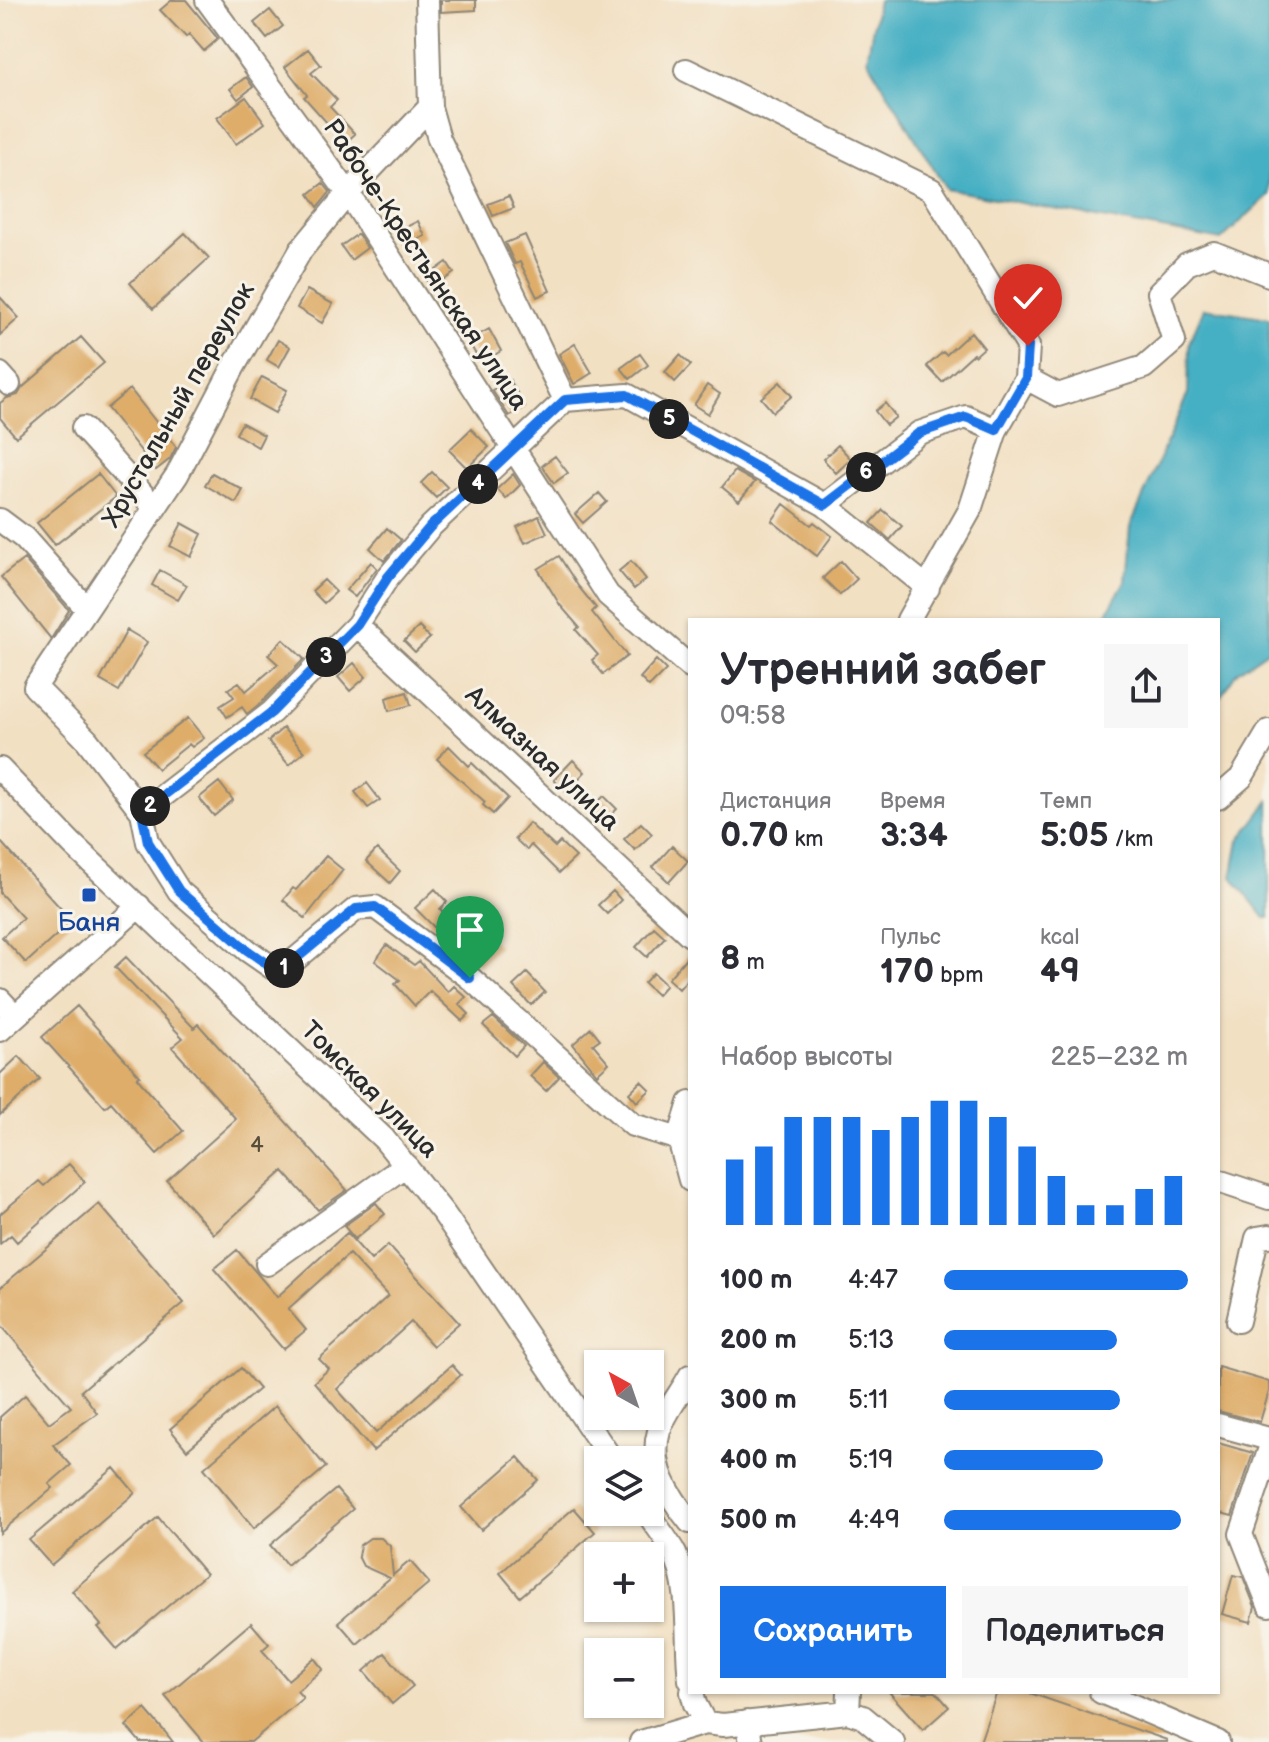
<!DOCTYPE html>
<html lang="ru">
<meta charset="utf-8">
<style>
:root{--surface:#fff;--page:#f7f7f7;--text:#2b2b33;--muted:#7c7c81;--accent:#1a73e8}
body{margin:0;font-family:"Balsamiq Sans",sans-serif;background:var(--page);color:var(--text);height:100vh;display:flex;flex-direction:column;font-size:30px;white-space:nowrap}
*{box-sizing:border-box;margin:0}
p{font-size:26px;color:var(--muted)}
.icon{flex:none;width:44px;height:44px;fill:none;stroke:currentColor;stroke-width:2;stroke-linecap:round;stroke-linejoin:round}
.map{position:relative;flex:1;overflow:hidden}
.panel{position:absolute;left:688px;top:618px;width:532px;height:1076px;display:flex;flex-direction:column;background:var(--surface);border-radius:0px;box-shadow:0 2px 6px #0004}
.panel>*{flex:none}
.needle{width:52px;rotate:320deg}
.controls{position:absolute;left:584px;top:1350px;display:grid;gap:16px}
.controls a{display:grid;place-items:center;width:80px;height:80px;border-radius:0px;background:var(--surface);box-shadow:0 2px 6px #0004;font-size:40px}
.pin{position:absolute;display:grid;place-items:center;width:68px;height:68px;color:#fff;margin:-82px -34px;border-radius:50% 50% 50% 0;rotate:-45deg;box-shadow:0 0 8px #0007}
.pin .icon{rotate:45deg}
.km{position:absolute;width:40px;height:40px;margin:-20px;border-radius:50%;background:#222;color:#fff;font-size:22px;line-height:40px;text-align:center}
.round{display:grid;place-items:center;flex:none;width:84px;height:84px;border-radius:0px;background:var(--page)}
.headline{display:flex;align-items:center;justify-content:space-between;height:136px;padding:0 32px}
h1{font-size:44px;font-weight:600;line-height:60px}
.figures{display:grid;grid-template-columns:repeat(3,1fr);gap:12px;height:136px;padding:8px 32px}
.figures div{display:grid;align-content:center}
.figures b{font-size:34px;font-weight:600}
.figures small{font-size:22px;font-weight:400}
.figures p{font-size:22px}
.chart{height:224px;padding:16px 32px}
.chart p{display:flex;justify-content:space-between}
.chart svg{width:100%;height:144px;margin-top:8px;stroke:var(--accent);stroke-width:6}
.primary-button{display:flex;gap:16px;margin-top:auto;padding:16px 32px}
.primary-button a{flex:1;height:92px;border-radius:0px;background:var(--accent);color:#fff;font-size:32px;font-weight:600;line-height:92px;text-align:center}
.primary-button a+a{background:var(--page);color:var(--text)}
ul{padding:0 32px;list-style:none;font-size:26px}
li{display:grid;grid-template-columns:128px 96px 1fr;align-items:center;height:60px}
li i{height:20px;border-radius:10px;background:var(--accent)}
.map>svg:first-child{display:block}
.water{fill:#44afc3;stroke:#386d77;stroke-width:2}
.building{fill:#dead6b}
.lines{fill:none;stroke-linecap:round;stroke-linejoin:round}
.minor-casing{stroke:#8e8677;stroke-width:26}
.minor{stroke:#fff;stroke-width:22}
.route-casing{stroke:#fff;stroke-width:16}
.route{stroke:#1a73e8;stroke-width:10}
.transit-dot{fill:#1a4fb4;stroke:#f7f3e8;stroke-width:3}
.labels{text-anchor:middle;dominant-baseline:central;stroke-width:6;stroke-linejoin:round;paint-order:stroke}
.number-label{font-size:22px;fill:#584c3b}
.street-label{font-size:26px;fill:#2b2b2b;stroke:#f7f3e8}
.transit-label{font-size:26px;fill:#164399;stroke:#f7f3e8}
</style>
<div class="map">
<svg width="1269" height="1742" viewBox="0 0 1269 1742">
<rect width="100%" height="100%" fill="#f7f3e8"/>
<filter id="ink" filterUnits="userSpaceOnUse"><feTurbulence type="fractalNoise" baseFrequency=".0125" numOctaves="2"/><feDisplacementMap in="SourceGraphic" scale="16" xChannelSelector="R" yChannelSelector="G"/><feConvolveMatrix kernelMatrix="1 2 1 2 8 2 1 2 1" color-interpolation-filters="sRGB"/></filter>
<filter id="wash" filterUnits="userSpaceOnUse"><feTurbulence type="fractalNoise" baseFrequency=".006" numOctaves="4" result="noise"/><feDisplacementMap in="SourceGraphic" scale="32" xChannelSelector="R" yChannelSelector="G"/><feGaussianBlur stdDeviation="1.8" result="paint"/><feColorMatrix in="noise" values="0 0 0 0 0 0 0 0 0 0 0 0 0 0 0 0 0 1.4 0 .05"/><feComposite in="paint" operator="in"/></filter>
<g filter="url(#wash)">
<rect width="100%" height="100%" fill="#f2e0c3"/>
<path class="water" d="M878,0H1269V195L1221,240L946,189L867,59Z
M1204,308L1269,318V650L1237,672L1218,700V620H1103L1125,581L1130,527L1188,393L1189,343Z
M1269,801V918H1265L1232,877L1239,841Z"/>
<g id="blocks">
<path class="building" d="M172,0H186L218,39L204,51L189,34L186,37L160,10Z
M441,0H476V10L441,12Z
M270,10L283,26L267,39L254,23Z
M308,49L321,65L311,73L337,100L330,107L355,134L345,143L304,97L307,95L285,67Z
M246,77L253,87L238,99L230,89Z
M246,97L265,123L236,144L217,118Z
M323,183L330,192L318,207L309,194Z
M509,196L514,208L493,216L488,204Z
M418,221L425,236L405,246L398,231Z
M185,233L209,258L153,309L130,283Z
M358,234L367,248L351,260L341,246Z
M525,235L550,291L537,297L520,262L515,264L505,243Z
M447,262L454,273L433,288L425,278Z
M307,290L333,304L322,323L297,308Z
M0,297L19,318L0,335Z
M489,329L501,351L481,363L468,341Z
M971,332L984,348L975,356L973,354L942,382L927,366L943,352L946,355Z
M81,337L104,363L16,437L0,418V403L7,398L18,395L22,388Z
M278,340L290,347L279,367L267,360Z
M575,344L592,373L574,384L559,354Z
M640,354L648,365L630,379L621,368Z
M680,355L691,365L675,382L665,372Z
M262,377L287,390L275,413L250,399Z
M510,380L525,407L509,416L492,390Z
M780,382L792,396L773,412L761,398Z
M707,385L720,394L708,414L694,405Z
M130,389L176,447L170,459L156,470L107,408Z
M885,403L896,417L886,425L875,411Z
M242,423L264,435L258,447L236,434Z
M471,429L489,447L467,468L449,450Z
M838,445L851,459L836,473L823,459Z
M555,456L568,473L554,483L542,466Z
M735,471L755,482L739,501L722,487Z
M432,472L447,487L436,498L421,483Z
M212,473L243,490L236,503L205,485Z
M98,474L116,497L55,545L37,523Z
M513,474L520,485L506,499L497,489Z
M599,493L607,502L583,523L575,514Z
M784,504L811,525L814,522L832,536L817,556L772,521Z
M883,510L902,526L890,540L871,523Z
M539,516L547,533L525,543L517,527Z
M182,523L202,534L191,557L170,546Z
M387,528L401,540L384,561L370,548Z
M559,556L578,586L596,608L592,612L627,656L603,674L592,660L598,655L576,630L579,627L560,605L538,569Z
M24,559L69,610L51,639L1,577Z
M631,561L646,579L634,589L619,571Z
M841,561L857,579L840,595L823,578Z
M371,562L377,568L355,597L346,590Z
M160,570L187,585L178,600L152,585Z
M324,580L336,592L324,603L312,591Z
M419,627L430,638L415,652L404,641Z
M127,630L147,642L119,691L100,680Z
M283,639L304,659L263,701L247,714L242,707L227,717L220,706L234,697L228,689L239,682L246,691L278,664L268,655Z
M656,660L666,670L649,687L640,678Z
M354,663L366,677L350,691L338,677Z
M407,692L411,705L389,711L386,698Z
M188,718L204,738L192,747L189,744L158,769L143,752Z
M283,728L304,752L289,765L268,741Z
M449,746L469,766L472,763L508,798L493,814L483,805L485,802L437,759Z
M573,760L585,772L566,792L554,780Z
M219,782L233,800L214,816L199,798Z
M367,783L380,800L368,808L355,792Z
M604,796L617,809L603,823L590,810Z
M529,823L555,847L560,842L576,857L559,873L531,845L527,850L515,839Z
M641,823L652,834L635,850L624,839Z
M0,841L72,921L26,963L2,937L23,918L0,893Z
M672,846L688,861L669,882L653,867Z
M377,849L400,871L390,883L366,861Z
M326,856L343,870L305,918L283,900L293,888L296,890Z
M435,889L447,902L440,909L459,928L468,919L499,946L480,966L462,949L461,950L442,932L441,934L415,908Z
M613,891L621,900L607,914L598,905Z
M654,927L665,937L647,957L636,947Z
M387,945L414,965L419,961L448,992L454,986L466,997L459,1004L469,1014L462,1021L430,991L415,1006L395,984L400,980L375,961Z
M690,953V976L679,989L668,979Z
M126,957L194,1028L198,1024L347,1190L318,1210L283,1171L214,1234L167,1181L236,1119L172,1047L183,1038L115,967Z
M527,973L545,992L531,1005L513,986Z
M653,973L666,985L657,995L644,983Z
M77,1006L140,1076L137,1078L183,1131L157,1154L111,1102L105,1107L42,1037Z
M493,1017L524,1046L515,1056L483,1025Z
M591,1028L600,1039L593,1044L609,1063L597,1074L573,1044Z
M19,1056L40,1079L0,1115V1074Z
M543,1062L559,1077L546,1091L530,1076Z
M641,1081L650,1090L637,1102L629,1093Z
M69,1164L85,1182L17,1242L11,1235L0,1244V1214L39,1181L44,1186Z
M376,1203L385,1214L355,1239L344,1226Z
M99,1204L184,1303L81,1391L97,1413L53,1445L71,1465L49,1484L53,1488L0,1533V1417L25,1395L49,1423L71,1407L0,1324V1288Z
M347,1233L371,1260L388,1245L459,1323L433,1346L411,1322L337,1389L376,1433L452,1365L461,1375L373,1451L314,1382L329,1369L319,1359L388,1296L349,1254L288,1309L306,1330L283,1349L214,1269L237,1250L277,1297Z
M1218,1367L1269,1382V1391L1260,1422L1218,1411Z
M241,1368L259,1389L187,1450L170,1429Z
M275,1406L326,1467L254,1528L204,1468Z
M1218,1443L1253,1453L1232,1516L1218,1512Z
M518,1457L538,1480L481,1530L461,1507Z
M114,1468L135,1493L51,1565L29,1540Z
M336,1489L353,1509L287,1565L270,1545Z
M574,1508L595,1532L520,1597L500,1573Z
M158,1517L206,1574L117,1649L98,1627L101,1625L72,1591Z
M370,1538H381L390,1546L393,1575L410,1561L429,1583L357,1644L338,1622L390,1578L363,1566L358,1556L360,1545Z
M1233,1575L1243,1577L1255,1607L1251,1622L1222,1614Z
M251,1623L269,1644L262,1650L288,1680L314,1658L323,1669L297,1691L303,1698L251,1742H204L165,1696Z
M385,1653L413,1686L392,1704L364,1671Z
M889,1692H936L949,1707L923,1730Z
M997,1692H1027L1167,1740V1742H980Z
M145,1709L165,1732L173,1742H140L126,1726Z"/>
</g>
</g>
<g filter="url(#ink)">
<use href="#blocks" fill-opacity="0" stroke="#8e8677" stroke-width="2"/>
<g class="lines">
<defs>
<path id="minor" d="M207,0L348,193L608,595L690,667
M427,0L430,107L439,139L565,400L627,395L825,505L928,588
M686,70L932,190L1028,346L1026,378
M430,107L348,193L301,250L234,366L177,475L35,687L87,740L142,812L148,842L179,891L247,950L273,968H285L356,909L375,907L470,978L633,1125L679,1139
M0,374L9,384
M83,428L155,508
M825,505L919,433L966,417L996,430
M0,520L24,538L87,609
M908,620L970,510L996,430L1026,378L1058,395L1144,367L1174,341L1159,293L1187,264L1214,253L1269,275
M357,625L690,935
M0,769L72,844L384,1139L444,1214L612,1460
M1218,798L1241,778L1269,731
M142,812L272,712L357,625L388,577L430,527L565,400
M0,1000L15,1016
M0,1030L139,906
M690,1103L679,1139L690,1180
M1218,1181L1269,1198
M267,1264L406,1165
M1238,1321L1257,1238L1269,1236
M690,1376C681,1393 665,1412 659,1431C649,1466 669,1496 690,1522
M1218,1425L1269,1439
M1269,1451L1241,1534L1269,1605
M647,1512C656,1526 668,1540 675,1554C692,1593 685,1639 690,1680
M692,1692L695,1704L705,1723
M1101,1692L1218,1742
M848,1712L849,1692
M747,1722L751,1742
M641,1742L705,1723L723,1725L848,1712L863,1717L893,1742"/>
</defs>
<use href="#minor" class="minor-casing"/>
<use href="#minor" class="minor"/>
</g>
</g>
<g class="lines" filter="url(#ink)">
<defs>
<path id="route" d="M470,978L375,907L356,909L285,968H273L247,950L179,891L148,842L142,812L272,712L357,625L388,577L430,527L565,400L627,395L825,505L919,433L966,417L996,430L1026,378L1028,346"/>
</defs>
<use href="#route" class="route-casing"/>
<use href="#route" class="route"/>
</g>
<rect class="transit-dot" x="81" y="887" width="16" height="16" rx="4"/>
<g class="labels">
<g class="number-label">
<text x="257" y="1145">4</text>
</g>
<g class="street-label">
<text transform="translate(425 265) rotate(56)">Рабоче-Крестьянская улица</text>
<text transform="translate(179 405) rotate(-60)">Хрустальный переулок</text>
<text transform="translate(542 759) rotate(43)">Алмазная улица</text>
<text transform="translate(369 1090) rotate(45)">Томская улица</text>
</g>
<g class="transit-label">
<text x="89" y="923">Баня</text>
</g>
</g>
</svg>
<div class="controls">
<a><svg class="needle" viewBox="-14 -14 28 28"><path d="M0-13l5 13h-10z" fill="#e53935"/><path d="M0 13l5-13h-10z" fill="#7c7c81"/></svg></a>
<a><svg class="icon" aria-label="layers" viewBox="0 0 24 24"><path d="M12 4l9 5-9 5-9-5zM3 14l9 5 9-5"/></svg></a>
<a>+</a>
<a>−</a>
</div>
<div class="pin" style="left:470px;top:978px;background:#1e9e55"><svg class="icon" aria-label="arrive" viewBox="0 0 24 24"><path d="M6 21V4h12l-3 4 3 4H6"/></svg></div>
<div class="pin" style="left:1028px;top:346px;background:#d93025"><svg class="icon" aria-label="check" viewBox="0 0 24 24"><path d="M5 12l5 5 9-10"/></svg></div>
<b class="km" style="left:284px;top:968px">1</b>
<b class="km" style="left:150px;top:806px">2</b>
<b class="km" style="left:326px;top:657px">3</b>
<b class="km" style="left:478px;top:484px">4</b>
<b class="km" style="left:669px;top:419px">5</b>
<b class="km" style="left:866px;top:472px">6</b>
<section class="panel">
<div class="headline"><div><h1>Утренний забег</h1><p>09:58</p></div><a class="round"><svg class="icon" aria-label="share" viewBox="0 0 24 24"><path d="M12 15V3M7 8l5-5 5 5M5 13v7h14v-7"/></svg></a></div>
<div class="figures">
<div><p>Дистанция</p><b>0.70<small> km</small></b></div>
<div><p>Время</p><b>3:34</b></div>
<div><p>Темп</p><b>5:05<small> /km</small></b></div>
</div>
<div class="figures">
<div><b>8<small> m</small></b></div>
<div><p>Пульс</p><b>170<small> bpm</small></b></div>
<div><p>kcal</p><b>49</b></div>
</div>
<div class="chart"><p><span>Набор высоты</span>225–232 m</p>
<svg viewBox="0 0 160 44" preserveAspectRatio="none"><path d="M5 44V24M15 44V20M25 44V11M35 44V11M45 44V11M55 44V15M65 44V11M75 44V6M85 44V6M95 44V11M105 44V20M115 44V29M125 44V38M135 44V38M145 44V33M155 44V29"/></svg>
</div>
<ul>
<li><b>100 m</b>4:47<i style="width:100%"></i></li>
<li><b>200 m</b>5:13<i style="width:71%"></i></li>
<li><b>300 m</b>5:11<i style="width:72%"></i></li>
<li><b>400 m</b>5:19<i style="width:65%"></i></li>
<li><b>500 m</b>4:49<i style="width:97%"></i></li>
</ul>
<div class="primary-button"><a>Сохранить</a><a>Поделиться</a></div>
</section>
</div>
